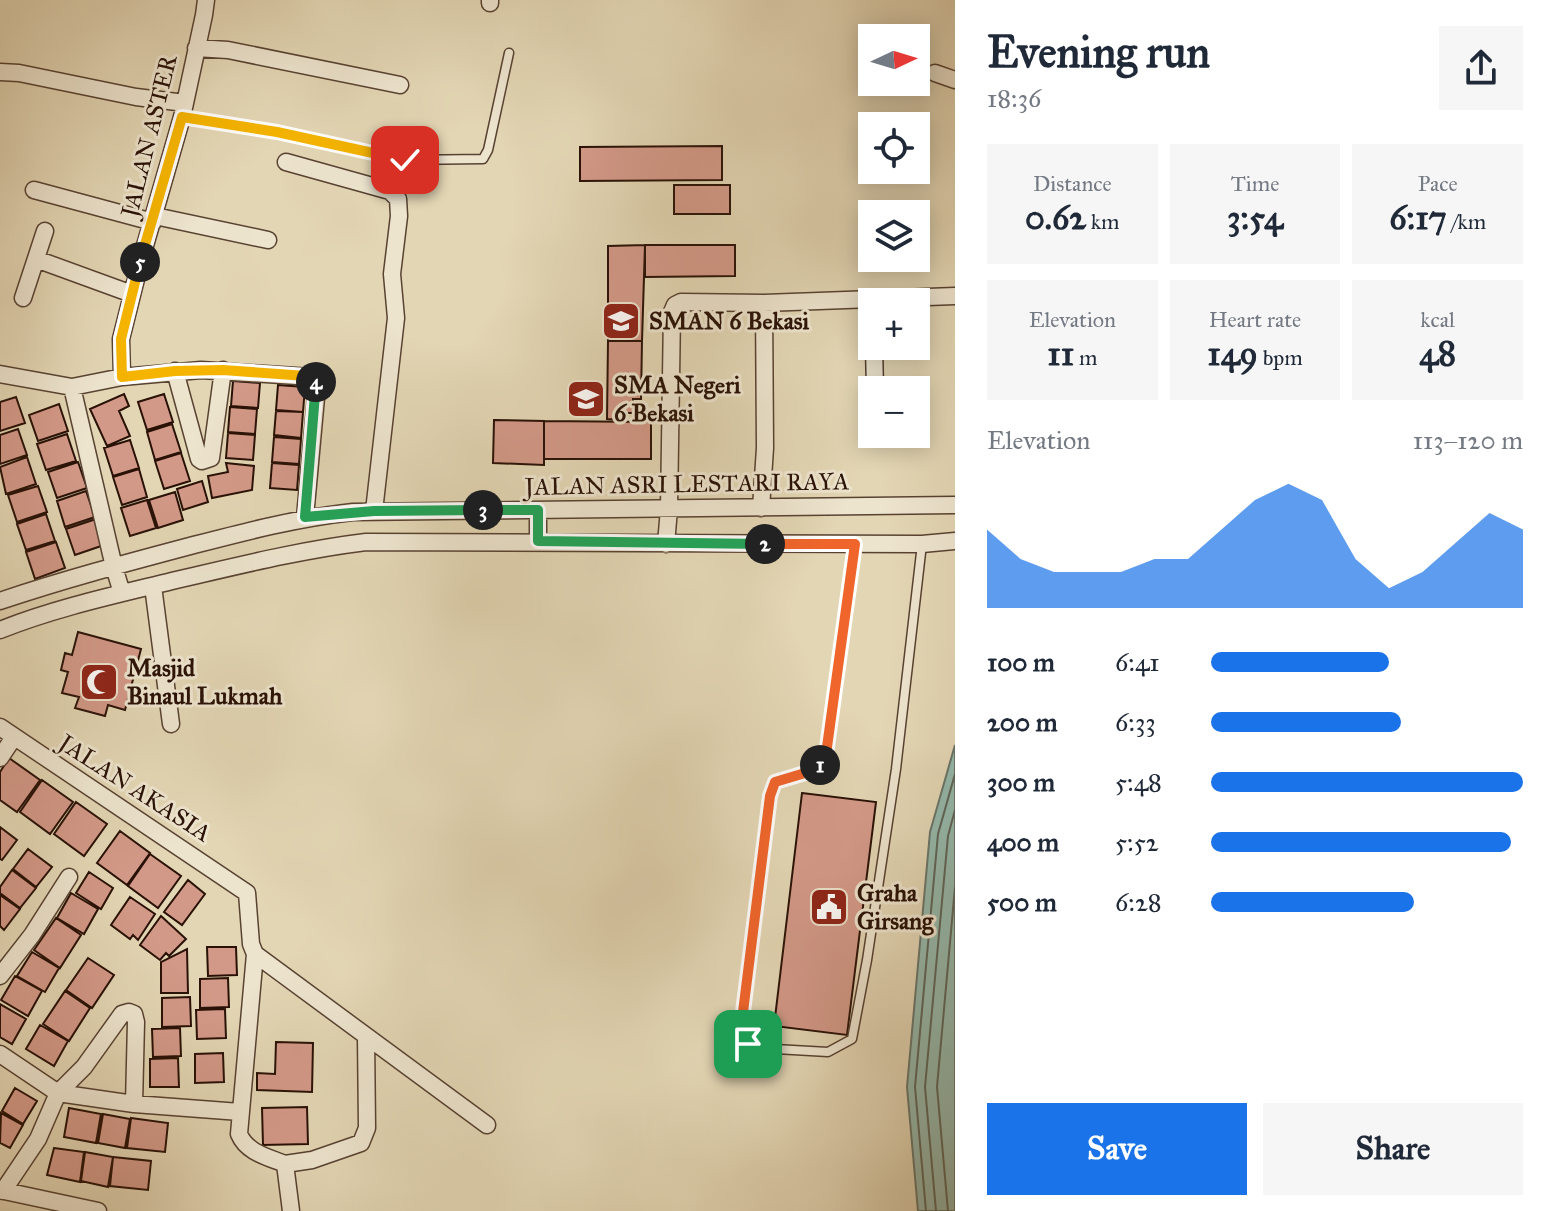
<!DOCTYPE html>
<meta charset="utf-8">
<style>
:root{--surface:#fff;--page:#f6f6f7;--text:#1f2937;--muted:#747a83;--accent:#1a73e8}
body{margin:0;font-family:"IM FELL Great Primer",serif;background:var(--page);color:var(--text);height:100vh;display:flex;flex-direction:column;font-size:30px;white-space:nowrap}
*{box-sizing:border-box;margin:0}
p{font-size:26px;color:var(--muted)}
.icon{flex:none;width:44px;height:44px;fill:none;stroke:currentColor;stroke-width:2;stroke-linecap:round;stroke-linejoin:round}
.map{position:relative;flex:1;overflow:hidden}
.drawer{display:flex;flex-direction:column;background:var(--surface);width:600px}
.drawer>*{flex:none}
.needle{width:52px;rotate:86deg}
.tools{position:absolute;left:858px;top:24px;display:grid;gap:16px}
.tools a{display:grid;place-items:center;width:72px;height:72px;border-radius:0px;background:var(--surface);box-shadow:0 4px 20px #0003;font-size:40px}
.pin{position:absolute;display:grid;place-items:center;width:68px;height:68px;color:#fff;margin:-34px;border-radius:16px;box-shadow:0 4px 12px #0006}
.km{position:absolute;width:40px;height:40px;margin:-20px;border-radius:50%;background:#222;color:#fff;font-size:22px;line-height:40px;text-align:center}
.round{display:grid;place-items:center;flex:none;width:84px;height:84px;border-radius:0px;background:var(--page)}
.headline{display:flex;align-items:center;justify-content:space-between;height:136px;padding:0 32px}
h1{font-size:44px;font-weight:700;line-height:60px}
.figures{display:grid;grid-template-columns:repeat(3,1fr);gap:12px;height:136px;padding:8px 32px}
.figures div{display:grid;align-content:center;border-radius:0px;background:var(--page);text-align:center}
.figures b{font-size:34px;font-weight:700}
.figures small{font-size:22px;font-weight:400}
.figures p{font-size:22px}
.chart{height:224px;padding:16px 32px}
.chart p{display:flex;justify-content:space-between}
.chart svg{width:100%;height:144px;margin-top:8px;fill:var(--accent);opacity:.7}
.action{display:flex;gap:16px;margin-top:auto;padding:16px 32px}
.action a{flex:1;height:92px;border-radius:0px;background:var(--accent);color:#fff;font-size:32px;font-weight:700;line-height:92px;text-align:center}
.action a+a{background:var(--page);color:var(--text)}
ul{padding:0 32px;list-style:none;font-size:26px}
li{display:grid;grid-template-columns:128px 96px 1fr;align-items:center;height:60px}
li i{height:20px;border-radius:10px;background:var(--accent)}
main{display:flex;flex:1;min-height:0}
.map>svg:first-child{display:block}
.water{fill:#95b9ac;stroke:#6a766a;stroke-width:2}
.lines{fill:none;stroke-linecap:round;stroke-linejoin:round}
.shore{stroke:#5f6559;stroke-width:2}
.building{fill:#d39988;stroke:#291106;stroke-width:2}
.service-casing{stroke:#584232;stroke-width:11}
.minor-casing{stroke:#584232;stroke-width:19}
.service{stroke:#ede4ce;stroke-width:8}
.minor{stroke:#ede4ce;stroke-width:16}
.split-1-casing{stroke:#fff;stroke-width:16}
.split-2-casing{stroke:#fff;stroke-width:16}
.split-3-casing{stroke:#fff;stroke-width:16}
.split-4-casing{stroke:#fff;stroke-width:16}
.split-5-casing{stroke:#fff;stroke-width:16}
.split-6-casing{stroke:#fff;stroke-width:16}
.split-1{stroke:#f0652b;stroke-width:10}
.split-2{stroke:#f0652b;stroke-width:10}
.split-3{stroke:#22a559;stroke-width:10}
.split-4{stroke:#22a559;stroke-width:10}
.split-5{stroke:#f5b400;stroke-width:10}
.split-6{stroke:#f5b400;stroke-width:10}
.labels{text-anchor:middle;dominant-baseline:central;stroke-width:6;stroke-linejoin:round;paint-order:stroke}
.street-label{font-size:24px;fill:#291106;stroke:#ede4ce}
.poi-label{font-size:24px;font-weight:bold;fill:#291106;stroke:#ede4ce;text-anchor:start}
</style>
<main>
<div class="map">
<svg width="955" height="1211" viewBox="0 0 955 1211">
<rect width="100%" height="100%" fill="#e3d6b4"/>
<filter id="stains"><feTurbulence type="fractalNoise" baseFrequency=".0025" numOctaves="4"/><feColorMatrix values="0 0 0 0 .2 0 0 0 0 .09 0 0 0 0 .02 0 0 0 .5 -.17"/></filter>
<radialGradient id="worn" r=".72"><stop offset=".6" stop-color="#630" stop-opacity="0"/><stop offset="1" stop-color="#630" stop-opacity=".3"/></radialGradient>
<path class="water" d="M955,745V1211H918L907,1087L930,832Z"/>
<g class="lines">
<path class="shore" d="M926,1211L915,1087L938,834L955,774
M936,1211L925,1087L948,836L955,810
M948,1211L937,1087L955,887"/>
</g>
<path class="building" d="M722,146V180L580,181V147Z
M674,185H730V214H674Z
M645,245H735V276L645,277Z
M645,245L642,341H608V246Z
M608,341H642L641,399H633V413H623V420L607,419Z
M233,381L260,383L258,408L231,406Z
M278,385L305,387L303,412L276,410Z
M124,394L129,406L119,411L130,436L107,446L90,409Z
M164,394L173,422L147,430L138,402Z
M16,397L25,423L0,431V402Z
M59,404L68,431L38,441L29,415Z
M230,407L257,409L255,434L228,432Z
M276,411L303,412L301,438L274,435Z
M494,420L544,421V465L493,463Z
M544,421L651,422V459H544Z
M172,424L181,452L155,460L147,432Z
M18,429L27,455L0,464V435Z
M228,433L255,435L253,460L226,458Z
M67,434L76,461L46,470L37,444Z
M274,437L301,439L299,464L272,462Z
M130,440L139,468L113,476L104,448Z
M181,453L190,481L164,489L155,461Z
M27,457L36,484L6,494L0,467Z
M78,462L87,488L57,498L48,472Z
M226,463L254,466L252,490L212,498L208,476L228,472Z
M272,463L299,465L297,490L270,488Z
M139,469L147,497L122,505L113,477Z
M202,481L208,502L183,510L177,489Z
M38,486L47,512L17,522L8,495Z
M86,491L95,517L65,527L57,501Z
M175,492L183,520L158,528L149,500Z
M147,500L156,528L130,536L121,508Z
M46,514L55,541L26,550L17,524Z
M96,519L104,545L75,555L66,529Z
M56,542L65,568L35,579L26,552Z
M78,632L141,649L125,710L108,705L105,716L75,708L79,697L62,693L68,672L61,670L65,653L72,655Z
M9,758L40,780L17,812L0,800V772Z
M42,780L73,802L50,834L20,812Z
M802,793L876,802L847,1035L774,1026Z
M76,802L107,824L84,856L54,834Z
M0,827L17,840L2,860L0,859Z
M120,831L150,853L127,885L97,863Z
M28,849L52,867L36,887L13,869Z
M150,854L181,876L158,908L128,886Z
M12,870L36,888L20,908L0,893V887Z
M89,872L113,888L101,909L76,893Z
M188,880L205,894L182,925L164,912Z
M71,893L98,909L84,934L57,918Z
M0,895L20,909L4,930L0,926Z
M130,897L155,914L138,940L133,935L130,939L111,925Z
M161,916L186,939L169,956L166,953L160,960L140,945Z
M56,918L81,935L60,968L34,950Z
M207,947H236L237,975L208,976Z
M187,949L188,993H161V962Z
M32,952L59,968L45,992L17,976Z
M88,958L114,975L92,1008L66,990Z
M15,976L42,991L28,1016L1,1000Z
M228,978L229,1007L200,1008V979Z
M65,991L90,1008L69,1041L43,1024Z
M190,997L191,1026L162,1027V998Z
M0,1004L26,1019L12,1044L0,1037Z
M225,1009L226,1038L197,1039L196,1010Z
M40,1025L68,1041L54,1066L26,1049Z
M180,1028L181,1056L153,1057L152,1029Z
M276,1042L313,1043L312,1092L257,1090V1073L275,1074Z
M223,1053L224,1082L195,1083V1054Z
M178,1058L179,1087H150V1059Z
M15,1088L37,1101L23,1124L2,1111Z
M307,1107L308,1144L263,1145L262,1108Z
M69,1108L101,1114L96,1143L64,1137Z
M1,1113L23,1125L10,1148L0,1143Z
M103,1114L130,1119L125,1148L98,1143Z
M131,1118L168,1123L165,1152L127,1148Z
M54,1148L84,1152L80,1182L47,1175Z
M85,1152L113,1157L108,1187L81,1181Z
M113,1157L151,1161L148,1190L110,1186Z"/>
<g class="lines">
<defs>
<path id="service" d="M182,117L277,132L405,160L483,159L488,150L509,53
M855,544L827,747C817,779 802,770 775,782L770,796L741,1028L748,1044L756,1048L828,1052L852,1039L867,960L896,769L922,544"/>
<path id="minor" d="M490,3V0
M196,48L228,50L400,85
M0,72L19,73L136,97L185,103
M935,73L955,80
M286,162L390,191L398,199L399,216L392,274L396,318L374,511
M34,190L153,222
M155,216L268,240
M36,259L132,294
M23,298L45,231
M874,346L875,390
M175,371L199,459L202,461L211,458L223,370
M0,374L72,387L122,377L201,370L312,377L317,387L305,517
M122,377L121,339L140,263L182,117L204,15L206,0
M72,387L114,567L122,593
M761,508L765,448L764,303
M538,541V510
M666,544L669,509L672,312L675,305L681,302L764,303L955,296
M153,586L171,724
M0,601C62,580 126,563 190,546C244,532 297,518 353,512L955,505
M0,630C55,608 115,595 172,581C237,566 300,550 366,542L922,544L955,541
M0,727L247,893L251,944L255,954L239,1134C247,1153 268,1157 285,1164L291,1211
M0,758L14,737
M255,954L487,1125
M0,976L32,935L69,877
M0,1054L58,1093L134,1104L240,1112
M285,1164L312,1160L361,1143L367,1128L366,1036
M0,1190L98,1211
M3,1191L38,1139L58,1093L84,1067L122,1014L129,1012L134,1014L136,1022L134,1104"/>
</defs>
<use href="#service" class="service-casing"/>
<use href="#minor" class="minor-casing"/>
<use href="#service" class="service"/>
<use href="#minor" class="minor"/>
</g>
<g class="lines">
<defs>
<path id="split-1" d="M748,1044L741,1028L770,796L775,782L815,770L820,765"/>
<path id="split-2" d="M765,544H855L827,747L820,765"/>
<path id="split-3" d="M483,510H538V541L765,544"/>
<path id="split-4" d="M316,382L305,517L374,511L483,510"/>
<path id="split-5" d="M140,262L121,339L122,377L175,371L223,370L306,376L316,382"/>
<path id="split-6" d="M140,262L182,117L277,132L405,160"/>
</defs>
<use href="#split-1" class="split-1-casing"/>
<use href="#split-2" class="split-2-casing"/>
<use href="#split-3" class="split-3-casing"/>
<use href="#split-4" class="split-4-casing"/>
<use href="#split-5" class="split-5-casing"/>
<use href="#split-6" class="split-6-casing"/>
<use href="#split-1" class="split-1"/>
<use href="#split-2" class="split-2"/>
<use href="#split-3" class="split-3"/>
<use href="#split-4" class="split-4"/>
<use href="#split-5" class="split-5"/>
<use href="#split-6" class="split-6"/>
</g>
<defs>
<symbol id="school-square" viewBox="-11 -11 22 22"><rect x="-9" y="-9" width="18" height="18" rx="4" fill="#8f2418" stroke="#ede4ce"/><path d="M0-5L7-2L0 1L-7-2ZM-4 1L0 2.5L4 1V4Q0 6-4 4Z" fill="#fff"/></symbol>
<symbol id="mosque-square" viewBox="-11 -11 22 22"><rect x="-9" y="-9" width="18" height="18" rx="4" fill="#8f2418" stroke="#ede4ce"/><path d="M3.5-4.9A6 6 0 1 0 3.5 4.9A5 5 0 1 1 3.5-4.9Z" fill="#fff"/></symbol>
<symbol id="civic-square" viewBox="-11 -11 22 22"><rect x="-9" y="-9" width="18" height="18" rx="4" fill="#8f2418" stroke="#ede4ce"/><path d="M-.6-6.5H3V-4.5H.6V-3L4-1V1h2V6H-6V1h2V-1L-.6-3ZM-1.2 2.5V6h2.4V2.5Z" fill="#fff"/></symbol>
</defs>
<g fill-rule="evenodd">
<use href="#school-square" x="599" y="299" width="44" height="44"/>
<use href="#school-square" x="564" y="377" width="44" height="44"/>
<use href="#mosque-square" x="77" y="660" width="44" height="44"/>
<use href="#civic-square" x="807" y="885" width="44" height="44"/>
</g>
<g class="labels">
<g class="street-label">
<text transform="translate(149 136) rotate(-76)">JALAN ASTER</text>
<text transform="translate(687 484) rotate(-1)">JALAN ASRI LESTARI RAYA</text>
<text transform="translate(135 788) rotate(33)">JALAN AKASIA</text>
</g>
<g class="poi-label">
<text x="649" y="321">SMAN 6 Bekasi</text>
<text x="614" y="385">SMA Negeri<tspan x="614" dy="28">6 Bekasi</tspan></text>
<text x="127" y="668">Masjid<tspan x="127" dy="28">Binaul Lukmah</tspan></text>
<text x="857" y="893">Graha<tspan x="857" dy="28">Girsang</tspan></text>
</g>
</g>
<rect width="100%" height="100%" filter="url(#stains)"/>
<rect width="100%" height="100%" fill="url(#worn)"/>
</svg>
<div class="tools">
<a><svg class="needle" viewBox="-14 -14 28 28"><path d="M0-13l5 13h-10z" fill="#e53935"/><path d="M0 13l5-13h-10z" fill="#747a83"/></svg></a>
<a><svg class="icon" aria-label="locate" viewBox="0 0 24 24"><circle cx="12" cy="12" r="6"/><path d="M12 2v4M12 18v4M2 12h4M18 12h4"/></svg></a>
<a><svg class="icon" aria-label="layers" viewBox="0 0 24 24"><path d="M12 4l9 5-9 5-9-5zM3 14l9 5 9-5"/></svg></a>
<a>+</a>
<a>−</a>
</div>
<div class="pin" style="left:748px;top:1044px;background:#1e9e55"><svg class="icon" aria-label="arrive" viewBox="0 0 24 24"><path d="M6 21V4h12l-3 4 3 4H6"/></svg></div>
<div class="pin" style="left:405px;top:160px;background:#d93025"><svg class="icon" aria-label="check" viewBox="0 0 24 24"><path d="M5 12l5 5 9-10"/></svg></div>
<b class="km" style="left:820px;top:765px">1</b>
<b class="km" style="left:765px;top:544px">2</b>
<b class="km" style="left:483px;top:510px">3</b>
<b class="km" style="left:316px;top:382px">4</b>
<b class="km" style="left:140px;top:262px">5</b>
</div>
<section class="drawer">
<div class="headline"><div><h1>Evening run</h1><p>18:36</p></div><a class="round"><svg class="icon" aria-label="share" viewBox="0 0 24 24"><path d="M12 15V3M7 8l5-5 5 5M5 13v7h14v-7"/></svg></a></div>
<div class="figures">
<div><p>Distance</p><b>0.62<small> km</small></b></div>
<div><p>Time</p><b>3:54</b></div>
<div><p>Pace</p><b>6:17<small> /km</small></b></div>
</div>
<div class="figures">
<div><p>Elevation</p><b>11<small> m</small></b></div>
<div><p>Heart rate</p><b>149<small> bpm</small></b></div>
<div><p>kcal</p><b>48</b></div>
</div>
<div class="chart"><p><span>Elevation</span>113–120 m</p>
<svg viewBox="0 0 160 44" preserveAspectRatio="none"><path d="M0 44V20L10 29L20 33L30 33L40 33L50 29L60 29L70 20L80 11L90 6L100 11L110 29L120 38L130 33L140 24L150 15L160 20V44z"/></svg>
</div>
<ul>
<li><b>100 m</b>6:41<i style="width:57%"></i></li>
<li><b>200 m</b>6:33<i style="width:61%"></i></li>
<li><b>300 m</b>5:48<i style="width:100%"></i></li>
<li><b>400 m</b>5:52<i style="width:96%"></i></li>
<li><b>500 m</b>6:28<i style="width:65%"></i></li>
</ul>
<div class="action"><a>Save</a><a>Share</a></div>
</section>
</main>
